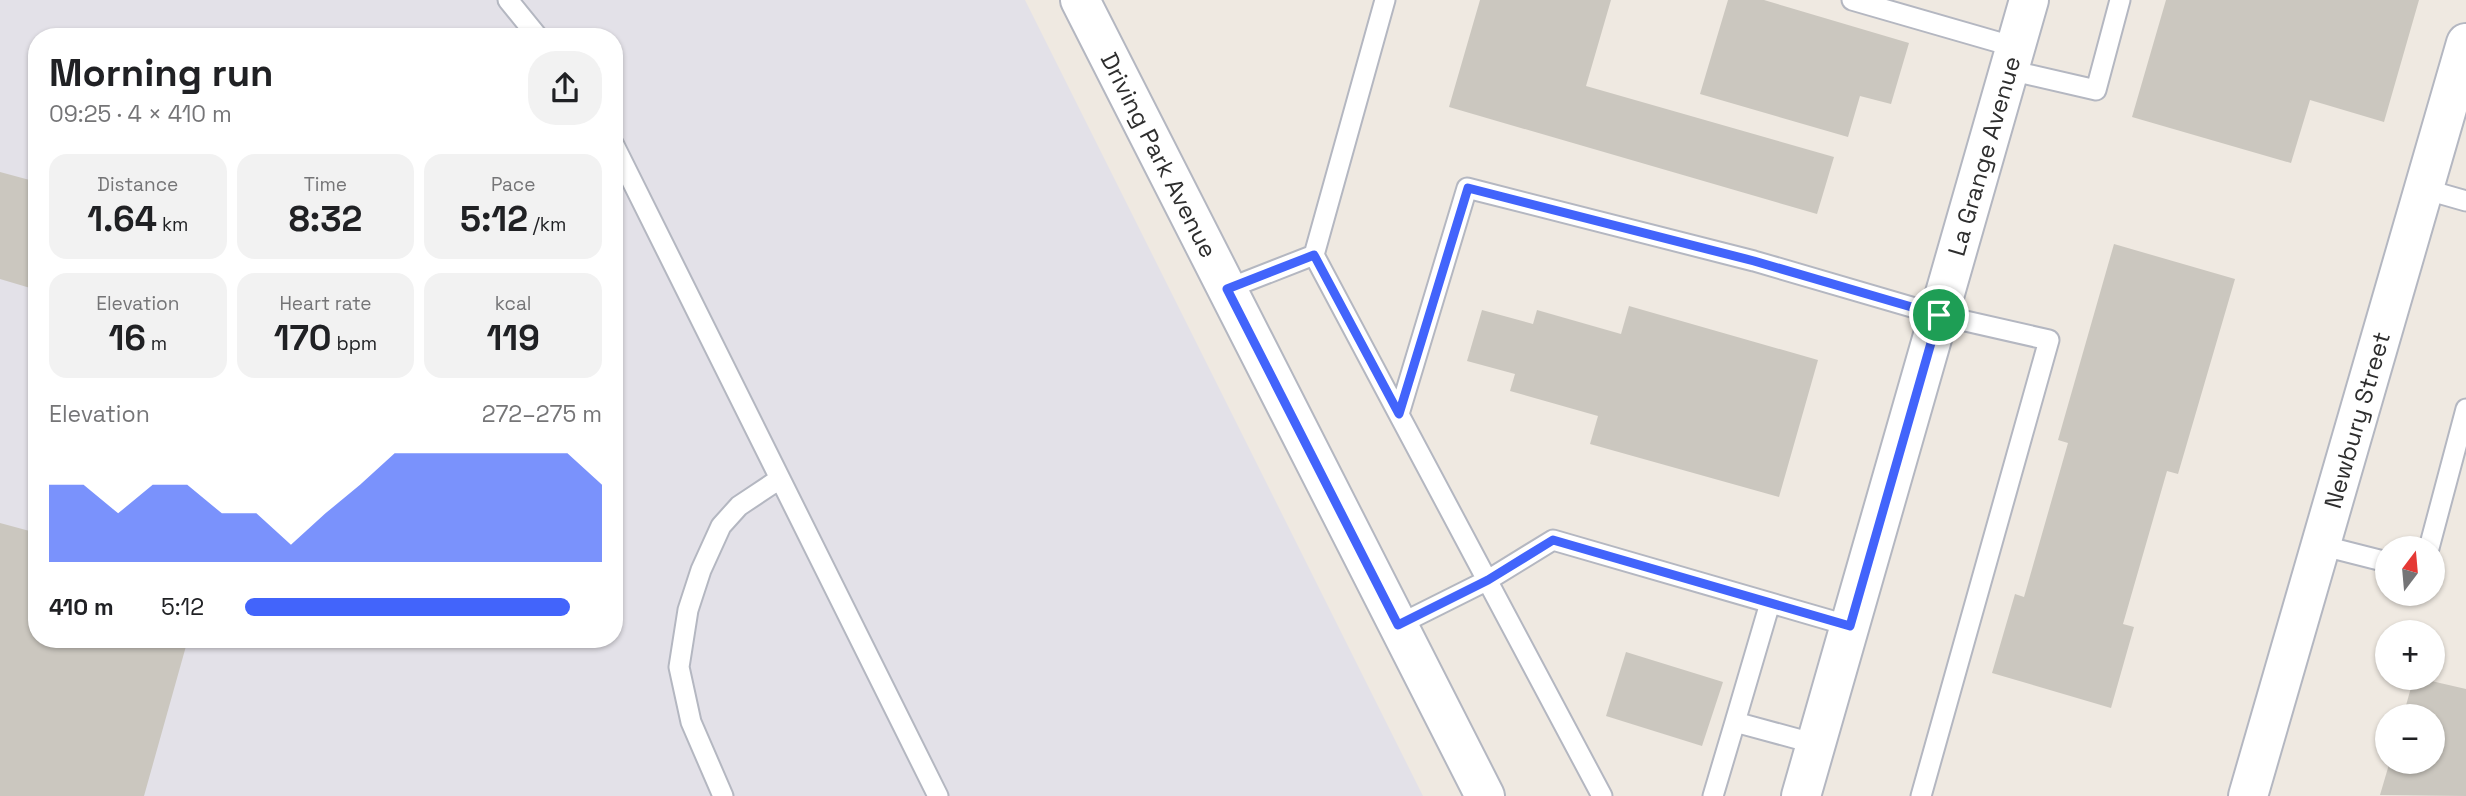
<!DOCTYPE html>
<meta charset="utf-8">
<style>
:root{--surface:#fff;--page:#f2f2f2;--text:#202124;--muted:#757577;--accent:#4264fb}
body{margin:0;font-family:"Space Grotesk",sans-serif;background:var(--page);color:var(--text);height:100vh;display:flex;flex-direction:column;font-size:26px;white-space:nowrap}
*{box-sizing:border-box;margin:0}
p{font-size:23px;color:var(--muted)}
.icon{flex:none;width:38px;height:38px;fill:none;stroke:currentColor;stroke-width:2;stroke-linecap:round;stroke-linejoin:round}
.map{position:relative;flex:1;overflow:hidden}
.sheet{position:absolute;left:28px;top:28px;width:595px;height:620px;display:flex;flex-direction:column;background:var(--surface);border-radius:28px;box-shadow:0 2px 5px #0004}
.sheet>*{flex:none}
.needle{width:46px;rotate:16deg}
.controls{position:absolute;left:2375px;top:536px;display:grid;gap:14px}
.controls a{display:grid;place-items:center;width:70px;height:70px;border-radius:50%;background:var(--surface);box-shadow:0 2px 5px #0004;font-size:35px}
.pin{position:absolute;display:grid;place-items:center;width:60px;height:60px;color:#fff;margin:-30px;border:4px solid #fff;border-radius:50%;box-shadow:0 2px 7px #0007}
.round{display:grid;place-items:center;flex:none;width:74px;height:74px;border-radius:28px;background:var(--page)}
.headline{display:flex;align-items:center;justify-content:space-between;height:119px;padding:0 21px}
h1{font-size:38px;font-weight:700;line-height:52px}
.figures{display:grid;grid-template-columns:repeat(3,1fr);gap:10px;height:119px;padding:7px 21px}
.figures div{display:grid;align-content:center;border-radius:18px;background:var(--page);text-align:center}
.figures b{font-size:35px;font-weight:700}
.figures small{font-size:19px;font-weight:400}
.figures p{font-size:19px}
.chart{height:196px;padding:14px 21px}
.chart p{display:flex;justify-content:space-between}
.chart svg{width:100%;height:126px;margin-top:7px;fill:var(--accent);opacity:.7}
ul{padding:0 21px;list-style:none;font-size:23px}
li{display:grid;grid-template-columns:112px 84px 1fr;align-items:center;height:52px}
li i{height:18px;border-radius:9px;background:var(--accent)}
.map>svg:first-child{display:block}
.industrial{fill:#e3e1e8;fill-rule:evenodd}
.building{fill:#cbc7bf}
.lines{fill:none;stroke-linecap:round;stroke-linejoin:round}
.lane-casing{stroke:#b4b7c1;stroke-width:23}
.street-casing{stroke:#b4b7c1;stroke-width:42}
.secondary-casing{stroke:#b4b7c1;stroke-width:42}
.lane{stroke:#fff;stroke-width:19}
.street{stroke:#fff;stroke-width:38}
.secondary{stroke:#fff;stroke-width:38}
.route-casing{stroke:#fff;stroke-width:14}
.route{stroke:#4264fb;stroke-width:9}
.labels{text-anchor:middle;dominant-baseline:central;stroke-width:6;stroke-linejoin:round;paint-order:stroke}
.street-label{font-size:24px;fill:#2e2e2e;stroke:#fff}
</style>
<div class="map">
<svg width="2466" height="796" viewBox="0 0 2466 796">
<rect width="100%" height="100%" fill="#efe9e1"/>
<path class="industrial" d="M0,0H1025L1423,796H0ZM37,37H614V639H37Z"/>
<path class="building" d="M1480,0H1611L1586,86L1834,157L1817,214L1449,107Z
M1728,0H1764L1909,43L1891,104L1860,96L1848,137L1700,94Z
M2166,0H2419L2384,122L2310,100L2291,163L2132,117Z
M0,172L37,182V290L0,279Z
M2114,244L2235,279L2178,474L2167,471L2123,624L2134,627L2111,708L1992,673L2015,594L2024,597L2068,443L2058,440Z
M1629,306L1818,360L1779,497L1590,444L1598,416L1510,391L1515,374L1467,361L1482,310L1533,324L1537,310L1621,334Z
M0,523L37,533V639H188L144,796H0Z
M1626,652L1723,682L1702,746L1606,716Z
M2414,677L2466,689V796L2380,795L2390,761H2432V716H2403Z"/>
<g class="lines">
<defs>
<path id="lane" d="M508,0L538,37
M1385,0L1314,255L1602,796
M1852,0L2015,47
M2009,70L2096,90L2120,0
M614,145L938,796
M2424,189L2466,201
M1227,289L1314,255
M1399,414L1467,188L1754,261L1939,315L2049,340L1921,796
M2320,545L2387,562
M2429,548L2466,409
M1770,603L1735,722L1816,744
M1398,625L1488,580L1553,540L1850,626
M723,796L691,722L679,667L688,610L701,570L721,526L739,506L778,480
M1713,796L1735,722"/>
<path id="street" d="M2248,796L2466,43"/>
<path id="secondary" d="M1080,0L1485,796
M1801,796L2029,0"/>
</defs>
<use href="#lane" class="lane-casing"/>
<use href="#street" class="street-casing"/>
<use href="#secondary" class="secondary-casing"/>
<use href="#lane" class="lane"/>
<use href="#street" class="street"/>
<use href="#secondary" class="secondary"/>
</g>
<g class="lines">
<defs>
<path id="route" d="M1468,188L1754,261L1939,315L1850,626L1553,540L1488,580L1398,625L1227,289L1314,255L1399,414Z"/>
</defs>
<use href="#route" class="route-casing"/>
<use href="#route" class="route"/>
</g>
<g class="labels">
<g class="street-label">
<text transform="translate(1159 155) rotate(63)">Driving Park Avenue</text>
<text transform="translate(1984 156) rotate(-74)">La Grange Avenue</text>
<text transform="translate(2357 420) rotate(-74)">Newbury Street</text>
</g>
</g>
</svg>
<div class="controls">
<a><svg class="needle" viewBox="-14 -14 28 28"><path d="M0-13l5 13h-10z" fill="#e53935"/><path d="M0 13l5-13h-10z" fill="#757577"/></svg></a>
<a>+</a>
<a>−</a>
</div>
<div class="pin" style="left:1939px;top:315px;background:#1e9e55"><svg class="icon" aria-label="arrive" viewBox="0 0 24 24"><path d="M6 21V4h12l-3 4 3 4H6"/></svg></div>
<section class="sheet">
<div class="headline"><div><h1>Morning run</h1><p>09:25 · 4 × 410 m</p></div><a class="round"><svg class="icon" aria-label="share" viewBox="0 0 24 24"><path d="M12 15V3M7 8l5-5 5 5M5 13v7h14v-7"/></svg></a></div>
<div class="figures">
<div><p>Distance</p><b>1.64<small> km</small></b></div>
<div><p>Time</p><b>8:32</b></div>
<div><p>Pace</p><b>5:12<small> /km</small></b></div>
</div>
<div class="figures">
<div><p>Elevation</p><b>16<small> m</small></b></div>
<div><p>Heart rate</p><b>170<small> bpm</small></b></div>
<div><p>kcal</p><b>119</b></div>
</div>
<div class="chart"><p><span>Elevation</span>272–275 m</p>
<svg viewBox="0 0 160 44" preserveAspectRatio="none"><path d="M0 44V17L10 17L20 27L30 17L40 17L50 27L60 27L70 38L80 27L90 17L100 6L110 6L120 6L130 6L140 6L150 6L160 17V44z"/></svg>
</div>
<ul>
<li><b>410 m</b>5:12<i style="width:91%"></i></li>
</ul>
</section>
</div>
